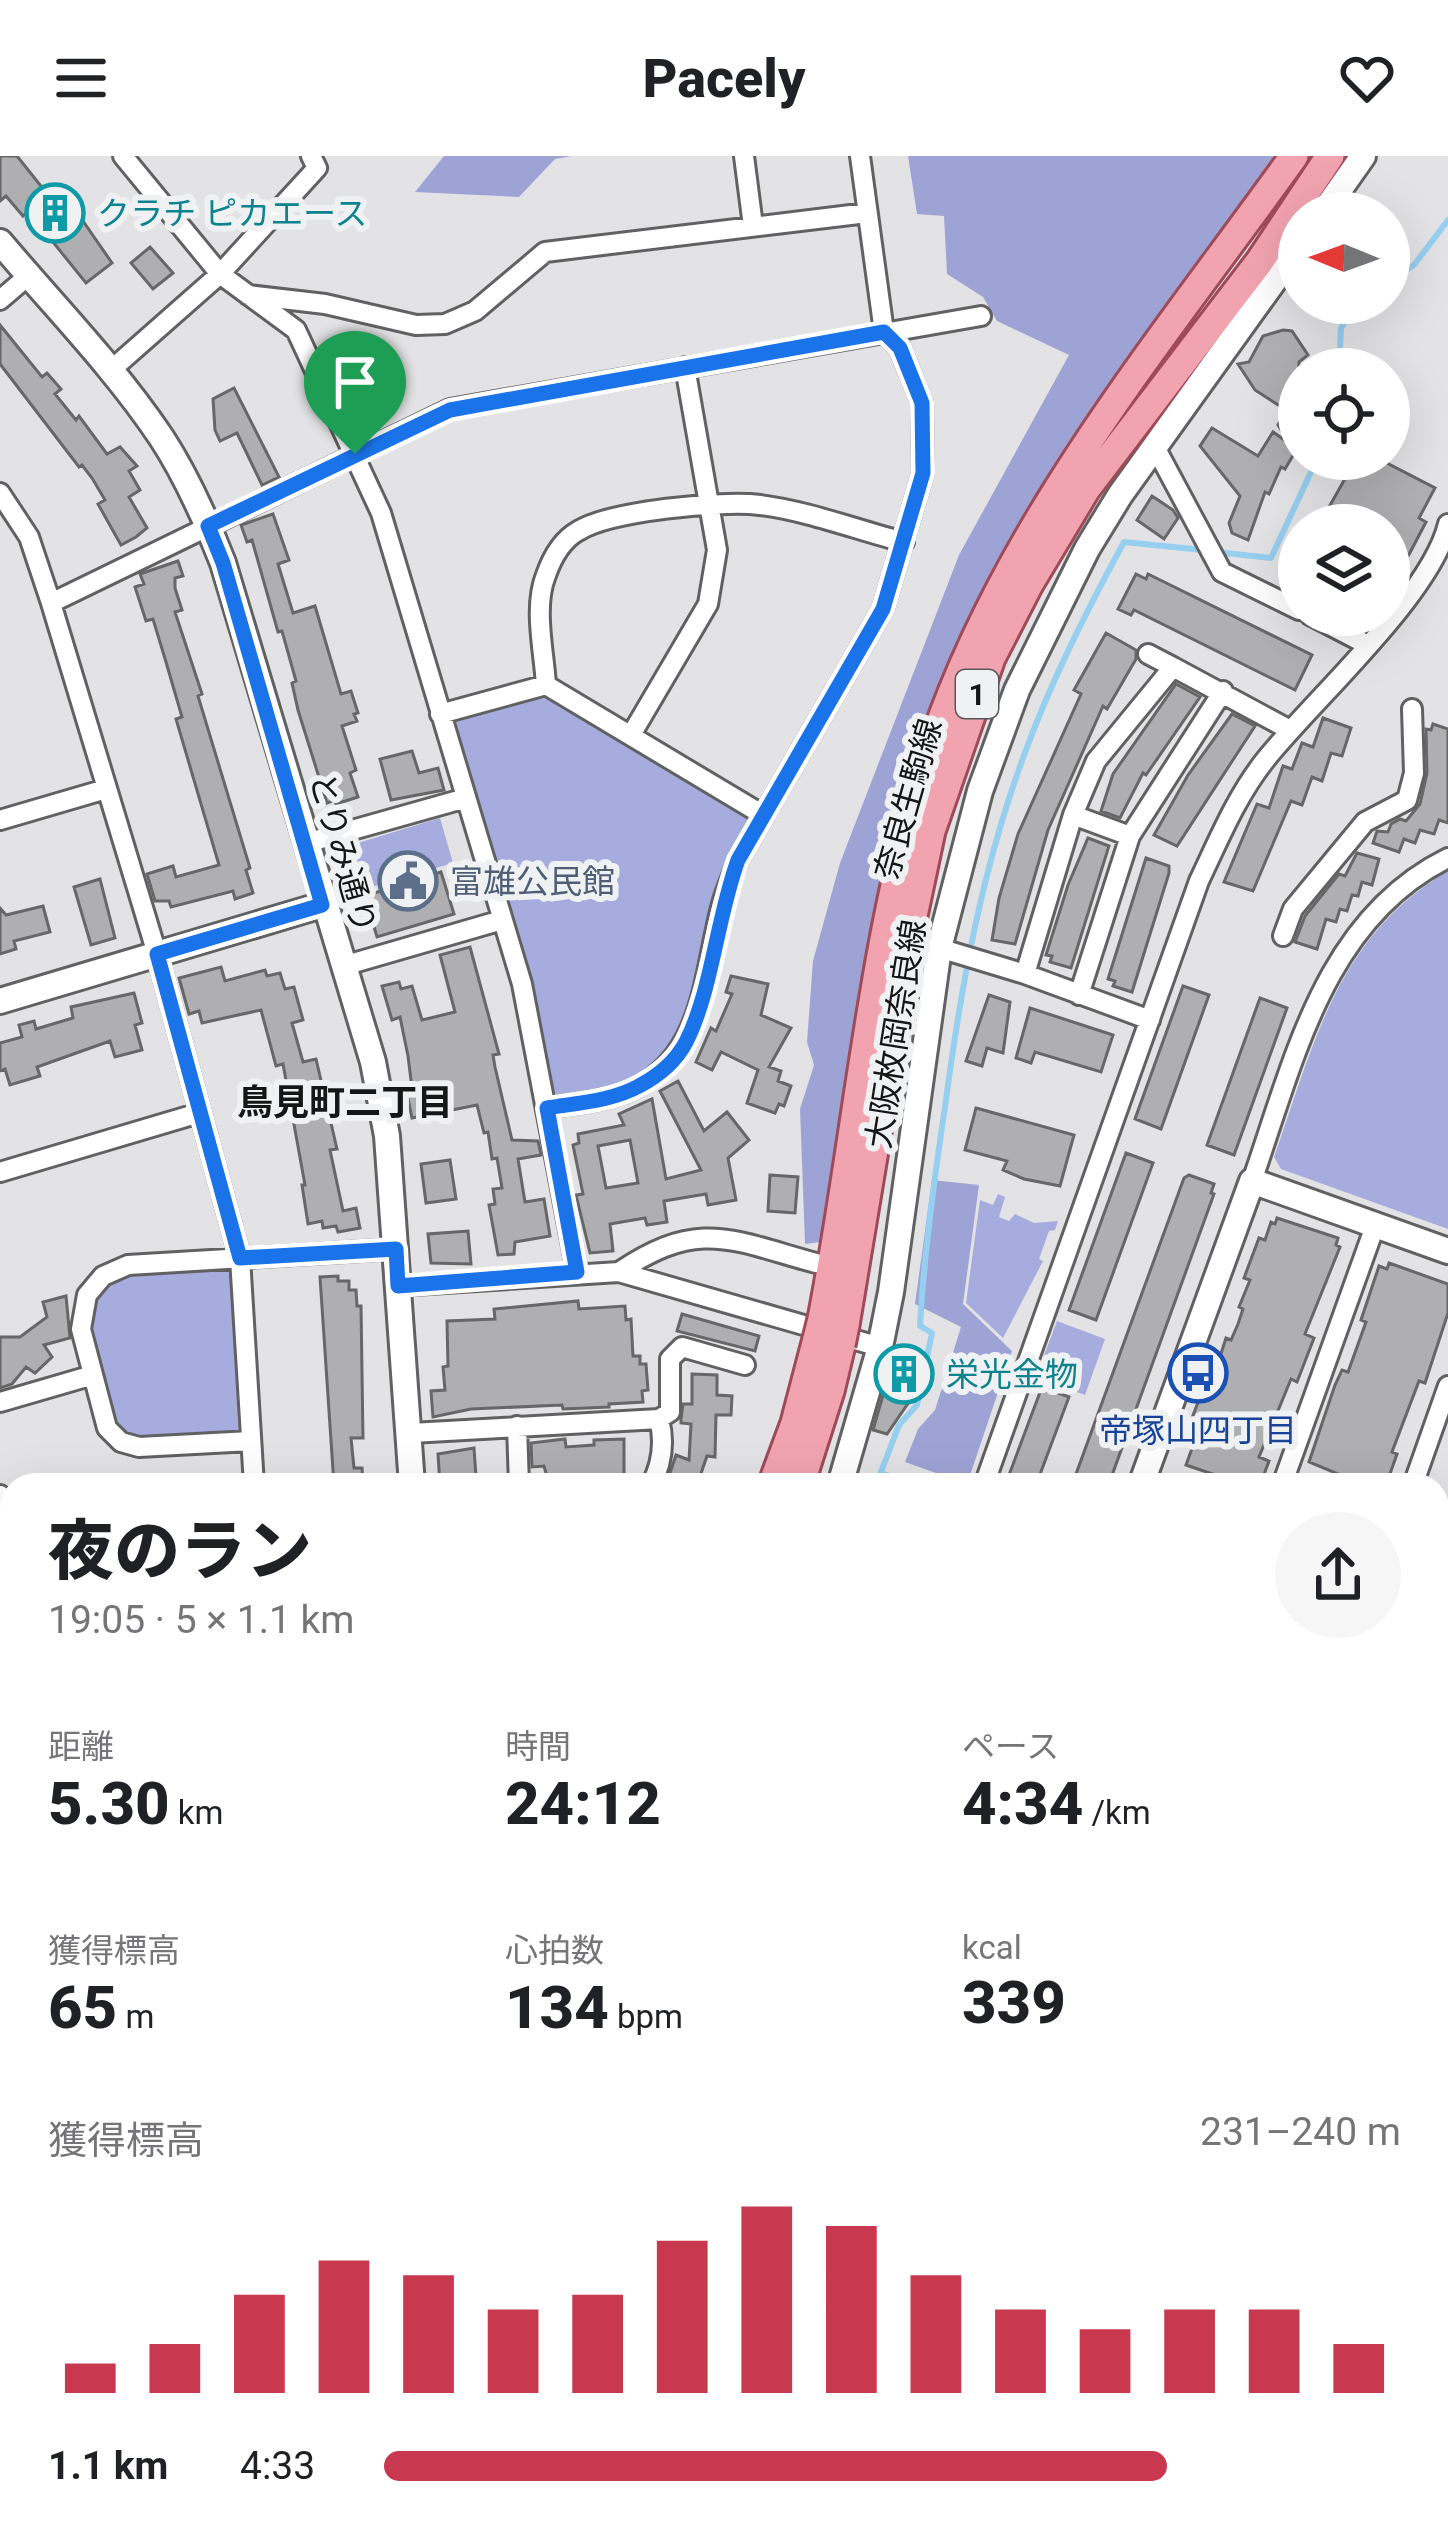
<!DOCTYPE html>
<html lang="ja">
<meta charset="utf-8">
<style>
:root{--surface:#fff;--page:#f6f6f6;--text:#202124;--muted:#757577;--accent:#c8384e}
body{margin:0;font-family:Roboto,"Noto Sans JP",sans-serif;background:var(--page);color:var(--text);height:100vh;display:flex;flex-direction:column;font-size:45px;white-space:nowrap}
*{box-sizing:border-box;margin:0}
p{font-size:39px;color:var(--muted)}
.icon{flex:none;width:66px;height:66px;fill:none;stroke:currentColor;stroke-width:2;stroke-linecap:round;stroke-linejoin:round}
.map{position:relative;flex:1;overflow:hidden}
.panel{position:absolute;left:0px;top:1317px;width:1449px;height:1065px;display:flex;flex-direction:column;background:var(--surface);border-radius:36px 36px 0 0;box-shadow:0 12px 48px #0002}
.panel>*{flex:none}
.needle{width:78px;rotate:271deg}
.controls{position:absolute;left:1278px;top:36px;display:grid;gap:24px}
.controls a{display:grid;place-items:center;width:132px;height:132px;border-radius:50%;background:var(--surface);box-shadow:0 12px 48px #0002;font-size:60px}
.pin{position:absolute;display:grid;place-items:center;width:102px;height:102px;color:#fff;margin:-123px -51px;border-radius:50% 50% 50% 0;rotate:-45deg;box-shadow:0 0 12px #0007}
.pin .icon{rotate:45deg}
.round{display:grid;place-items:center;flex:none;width:126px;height:126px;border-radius:63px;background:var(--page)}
.overview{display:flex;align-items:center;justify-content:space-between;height:204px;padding:0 48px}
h1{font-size:66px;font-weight:800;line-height:90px}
.stats{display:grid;grid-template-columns:repeat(3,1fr);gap:18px;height:204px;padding:12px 48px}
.stats div{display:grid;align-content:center}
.stats b{font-size:60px;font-weight:800}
.stats small{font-size:33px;font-weight:400}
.stats p{font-size:33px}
.chart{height:336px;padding:24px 48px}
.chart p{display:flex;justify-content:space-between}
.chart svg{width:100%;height:216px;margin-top:12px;stroke:var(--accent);stroke-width:6}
ul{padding:0 48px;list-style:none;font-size:39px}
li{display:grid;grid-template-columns:192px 144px 1fr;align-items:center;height:90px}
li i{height:30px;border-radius:15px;background:var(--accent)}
header{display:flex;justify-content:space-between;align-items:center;height:156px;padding:0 48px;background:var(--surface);font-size:54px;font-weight:800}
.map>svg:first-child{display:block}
.medical{fill:#edd3cf}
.green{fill:#a6acde}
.forest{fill:#9ea3d6}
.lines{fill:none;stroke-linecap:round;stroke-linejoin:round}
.stream{stroke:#97cff0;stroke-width:6}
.building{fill:#afafb1;stroke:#676768;stroke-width:3;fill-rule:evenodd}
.street-casing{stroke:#616162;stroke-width:24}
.secondary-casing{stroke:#616162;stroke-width:30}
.primary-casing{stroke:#9f4a58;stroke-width:33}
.street{stroke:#fff;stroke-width:18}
.secondary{stroke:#fff;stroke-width:24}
.primary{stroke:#f2a3b0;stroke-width:27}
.primary-bridge-casing{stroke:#9f4a58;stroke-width:33;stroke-linecap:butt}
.primary-bridge{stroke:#f2a3b0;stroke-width:27}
.route-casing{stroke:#fff;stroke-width:24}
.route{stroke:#1a73e8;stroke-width:15}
.labels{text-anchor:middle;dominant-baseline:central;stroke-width:12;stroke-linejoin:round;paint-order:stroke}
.shield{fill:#f0f1f2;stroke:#575858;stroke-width:3}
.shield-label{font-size:30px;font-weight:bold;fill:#151616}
.culture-label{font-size:33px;fill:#0d838f;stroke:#f0f1f2;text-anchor:start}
.street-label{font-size:33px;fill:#151616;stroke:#f0f1f2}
.service-label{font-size:33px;fill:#4e5e75;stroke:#f0f1f2;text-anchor:start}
.transit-label{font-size:33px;fill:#164399;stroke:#f0f1f2}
.neighbourhood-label{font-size:36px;font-weight:bold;fill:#151616;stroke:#f0f1f2}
</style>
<header><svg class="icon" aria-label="menu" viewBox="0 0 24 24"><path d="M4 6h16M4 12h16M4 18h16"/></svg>Pacely<svg class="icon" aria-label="heart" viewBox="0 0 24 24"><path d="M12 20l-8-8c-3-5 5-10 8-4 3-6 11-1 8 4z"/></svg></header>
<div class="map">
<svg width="1448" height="2381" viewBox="0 0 1448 2381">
<rect width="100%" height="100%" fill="#e3e3e5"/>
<path class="medical" d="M901,2370H1002L979,2381H906Z"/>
<path class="green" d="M542,541L562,547L746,658L748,667C736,688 723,710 716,734C699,789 701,867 656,908C630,932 594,935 560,941L553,936L531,826L454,570L458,563Z
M440,662L453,707L351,737L338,693Z
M1448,715V1073L1281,1013L1274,1001C1314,888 1337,780 1448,715Z
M998,1038L1005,1041L999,1061L1009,1065L1015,1058L1034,1067L1058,1065L1055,1074L1049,1075L1039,1103L1043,1105L1003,1182L966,1147L980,1044L993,1049Z
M225,1111L232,1118L243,1271L237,1278L130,1281L118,1271L113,1258C106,1231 95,1203 91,1175C80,1104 180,1114 225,1111Z
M1057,1165L1105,1183L1085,1239L1036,1221Z"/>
<path class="forest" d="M444,0H572L555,3L519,41L415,36Z
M908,0H1274L1027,353L955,495L911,618L879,730L820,1086L805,1088L800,953L814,909L807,886L813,805L840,707L959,399L1069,199L997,165L983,141L947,118L944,60L917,58Z
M932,1024L979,1029L963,1148L1012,1195L967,1328L905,1306L918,1273L935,1254L961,1171L915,1148Z
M349,2370H819L825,2381H341Z"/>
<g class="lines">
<path class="stream" d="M1389,125L1414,109L1448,64
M1339,213L1341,172L1357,147
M1216,396L1271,402L1317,303
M881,1317L915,1329
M876,1329L899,1269L917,1249L932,1177L920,1170C924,1096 934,1024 945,951C961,831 981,716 1023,602C1050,527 1086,456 1124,386L1203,394"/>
</g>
<path class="building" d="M0,0H17L52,44L63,36L112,107L86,127L28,55L23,60L6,40L0,45Z
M150,91L173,117L153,133L131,107Z
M0,169L42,221L47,217L61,233L55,238L76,264L79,260L107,298L120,291L137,310L129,315L140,334L129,341L147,372L136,381L121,389L98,348L105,344L92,322L82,309L79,311L0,208Z
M1283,174L1292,175L1308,199L1299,206V302L1295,296L1285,313L1281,311L1269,338L1265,336L1248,384L1232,377L1229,367L1240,340L1200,290L1212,272L1258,300L1273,276L1290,288L1278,269L1286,254L1255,234L1238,208L1249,206L1263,180Z
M234,232L279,321L262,329L237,277L220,285L215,274L213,243Z
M1356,303H1379L1435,332L1419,362L1426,366L1404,408L1389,401V369H1319Z
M1152,340L1173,354L1178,362L1164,383L1137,364Z
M273,358L289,404L278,408L293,457L315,450L341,538L351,535L358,557L354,558L357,565L342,570L356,614L350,617L358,641L336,648L335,644L327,647L298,554L292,527L296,525L282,475L278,476L252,384L247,386L241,369Z
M178,405L183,420L175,422V432L182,454L175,456L202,538L198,540L250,712L246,714L253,737L235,743L233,735L171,751L169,745H155L147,718L173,710L176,721L219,709L176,563L182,561L166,506L153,463L146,465L135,431L144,428L140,418Z
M1136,418L1146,423L1148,418L1312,499L1295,534L1134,454L1131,459L1118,453Z
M1106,477L1136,494V503L1107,553L1103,550L1048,674L1015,788L992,784L999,742L1018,678L1081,538L1074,534Z
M1176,528L1200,541L1146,619L1143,617L1120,662L1101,655L1113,618Z
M1232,558L1255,570L1177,690L1154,679L1188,619Z
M1323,562L1351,572L1342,600L1331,597L1322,625L1312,621L1302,649L1291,645L1253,735L1224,726L1257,648L1269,652L1283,610L1292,613L1302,587L1313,591Z
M1433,568L1448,573V667L1439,664L1434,678L1420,674L1415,687L1404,683L1399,696L1373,687L1377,675L1388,676L1391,668L1400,663L1406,665L1420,648L1427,617L1426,573L1431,574Z
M412,595L419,617L438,612L444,634L391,644L380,603Z
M1088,682L1109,690L1071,812L1050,806L1052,800L1046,799L1068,729Z
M1357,697L1379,703L1372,729L1362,726L1358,740L1352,739L1347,755L1340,753L1336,766L1326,763L1317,793L1295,786L1305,760L1339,718L1345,720Z
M1146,702L1169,710V717L1132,836L1113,830L1115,825L1108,823Z
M441,716L454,758L377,781L365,740Z
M100,723L115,782L91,789L74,731Z
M43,750L50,776L14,785L16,793L0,798V752L6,759Z
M470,791L499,898L493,899L495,911L512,984L538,985L541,999L518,1003L525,1046L544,1043L550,1080L515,1086L514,1098L498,1099L489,1049L495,1048L493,1033L502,1032L497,1002L492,1003L488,976L484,977L477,949L412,962L406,933L412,932L408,900L400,861L392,864L382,830L399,826L401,833L412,830L422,864L455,856L440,799Z
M221,811L225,825L265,814L267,820L280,817L285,833L294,831L303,864L292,867L303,906L316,903L337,993L330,994L343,1055L356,1052L360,1072L338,1076L336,1070L323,1072L322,1065L308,1068L302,1029H305L283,908L276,910L261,854L202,867L199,855L189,858L179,822Z
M731,820L768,828L761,859L791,872L769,911L781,915L778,925L791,930L784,950L779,948L775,957L747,947L758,914L721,896L712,914L696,906L711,872L716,875L732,838L726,836Z
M1183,830L1209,839L1161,973L1135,963Z
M134,837L142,867L135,869L142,894L115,901L110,885L37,911L40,920L10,929L5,913L0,915V887L22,881L19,869L34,865L36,873L73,862L71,851Z
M989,839L1010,846L1003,897L987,892L982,910L966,905Z
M1260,842L1287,852L1234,999L1207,989Z
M1030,852L1113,879L1101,916L1035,896L1031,907L1016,902Z
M678,925L704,975L727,956L749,984L728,1002L736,1044L708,1049L706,1038L664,1045L667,1066L647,1069L645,1062L610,1068L613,1095L590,1097L576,1039L583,1038L573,989L579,987L578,978L624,969L619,958L652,943L666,1023L701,1014L660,935ZM630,984L638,1027L606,1032L598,990Z
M976,952L1074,979L1060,1030L1024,1023L1003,1014L1007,1005L965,994Z
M1126,997L1153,1007L1096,1164L1069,1154Z
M450,1004L456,1043L426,1047L421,1008Z
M770,1019L798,1021L795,1057L768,1055Z
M1189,1019L1214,1028L1211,1037L1214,1038L1111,1322L1108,1321L1105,1329H1072L1184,1022Z
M1277,1062L1338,1082L1336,1089L1340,1091L1305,1178L1314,1182L1297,1226L1291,1223L1259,1301L1269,1305L1260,1329L1247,1324L1245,1329L1186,1309L1199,1273V1265L1192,1262L1215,1202L1219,1204L1226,1182L1231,1184L1238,1168L1243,1153L1239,1151L1250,1124L1244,1122L1259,1082L1265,1084L1271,1066L1275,1068Z
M468,1075L471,1108L431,1107L428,1078Z
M1389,1107L1448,1128V1157L1425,1227L1419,1225L1392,1296L1397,1298L1386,1329H1353L1355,1325L1309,1306L1335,1229L1342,1214L1348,1216L1366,1166L1361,1164L1379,1110L1387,1113Z
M338,1120V1125H349V1134H356L357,1150H361L363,1282H351L354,1312H362L363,1329H334L320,1121Z
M66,1140L70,1182L44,1189L52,1201L35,1217L26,1211L12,1228L0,1232V1181H20L47,1161L43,1146Z
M578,1145L579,1153L625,1150L626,1164L631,1163L633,1200H640V1208H646L648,1234L642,1235L643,1246L609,1248V1251L563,1253L562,1249L471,1253L433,1261L431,1235L445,1234L443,1211L448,1210L447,1165L495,1163L494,1153Z
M682,1158L759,1180L755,1195L677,1175Z
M896,1194L923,1201L913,1240L887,1278L873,1274Z
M692,1218L717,1219V1239L732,1240L731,1259H716L715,1301L707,1300L697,1329H666L676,1299L689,1304L691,1268L681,1267V1263L683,1248H692Z
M1042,1231L1069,1241L1036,1329L1009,1319Z
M565,1283L566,1291L594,1289V1284L624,1283V1328L594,1329V1324L549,1328L544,1310L532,1311L531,1287Z
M474,1292L476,1321H472L473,1329H440L438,1298Z"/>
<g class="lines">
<defs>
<path id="street" d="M123,0L220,118L296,174L381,357L522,828L577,1116
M744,0L753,70
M248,139L325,148L416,169L445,168L475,155L545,96L867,57
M0,144L28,120
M111,214L220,118L317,12L311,0
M1154,289L1222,416L1299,454
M0,337L29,381L51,447L157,798L240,1102L254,1329
M51,447L450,253L981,160
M1310,459L1366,488
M1148,498L1173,511
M440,558L546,529
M631,579L708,448L717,394L685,211
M763,659L546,529C544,495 533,451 546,419C552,402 562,384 578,375C610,355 722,344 760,349C808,355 857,374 904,386
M1073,659L1130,680
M0,664L106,633
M306,687L466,642
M1283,780L1293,753L1365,666L1407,644L1414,617L1412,553
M939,792L1025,818L1150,864
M343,810L502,764
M1025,818L1073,659L1096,605L1173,511L1290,574
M1079,839L1130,680L1223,535
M547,952C577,947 612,945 639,930C705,895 704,813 722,748C726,733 733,719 738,704L883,453L923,317L922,247L900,192L884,176L860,0
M0,1016L199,957
M1252,1025C1294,905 1324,763 1448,702
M619,1116C699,1062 731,1084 816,1107
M398,1130L619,1116L880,1191
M0,1246L93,1219
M517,1270L519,1329
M411,1277L659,1263L670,1256V1203L682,1191L745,1209
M251,1285L139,1291L121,1286L107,1272L81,1173L87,1139L103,1120L128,1109L396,1093
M651,1329C662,1308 665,1286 659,1263
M984,1329L1199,725C1219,683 1237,639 1266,603C1315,542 1431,439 1448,368
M1282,1329L1375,1070
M1413,1329L1448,1230
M0,1339L12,1361
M1437,1501L1448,1505
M0,1532L12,1526
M0,1611L12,1631
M0,1708L12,1701
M0,1880L3,1879L12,1898
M0,1933L12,1928
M0,2034L12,2031
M0,2129L12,2136"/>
<path id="secondary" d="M1323,57L1363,0
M0,86C54,150 114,211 161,281C186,319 206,364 223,407L373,906L387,980L412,1329
M0,845L322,749
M840,1329L880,1191L891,1136L939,792L980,635L1017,534L1087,393L1120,339L1299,90
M1141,1329L1252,1025L1448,1095
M1143,2370L1148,2381"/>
<path id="primary" d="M822,1163C859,971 872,771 934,585C1008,367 1162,184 1294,0
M845,1169L913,760L931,675L991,502L1029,428L1086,333L1260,105L1330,0
M772,1329L795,1267L817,1183
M800,1329L830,1235L841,1189
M0,2379L17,2370
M48,2381L71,2370"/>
</defs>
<use href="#street" class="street-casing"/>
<use href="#secondary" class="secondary-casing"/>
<use href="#primary" class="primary-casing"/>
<use href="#street" class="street"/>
<use href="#secondary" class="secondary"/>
<use href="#primary" class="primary"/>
<defs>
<path id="primary-bridge" d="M817,1183L822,1163
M841,1189L845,1169"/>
</defs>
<use href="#primary-bridge" class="primary-bridge-casing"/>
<use href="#primary-bridge" class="primary-bridge"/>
</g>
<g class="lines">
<defs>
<path id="route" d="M884,176L900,192L922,247L923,317L883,453L738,704C717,761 712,835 686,886C676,905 658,920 639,930C612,945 577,947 547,952L577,1116L398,1130L396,1093L240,1102L157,798L322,749L223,407L208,370L450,254Z"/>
</defs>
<use href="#route" class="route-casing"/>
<use href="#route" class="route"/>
</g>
<defs>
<symbol id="building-ring" viewBox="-11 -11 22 22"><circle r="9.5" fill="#f0f1f2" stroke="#0f9aa8" stroke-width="1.5"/><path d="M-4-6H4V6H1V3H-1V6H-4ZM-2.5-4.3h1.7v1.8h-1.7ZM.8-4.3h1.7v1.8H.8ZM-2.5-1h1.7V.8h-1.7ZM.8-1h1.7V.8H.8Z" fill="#0f9aa8"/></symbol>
<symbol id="civic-ring" viewBox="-11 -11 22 22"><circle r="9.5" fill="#f0f1f2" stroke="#5c6f8a" stroke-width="1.5"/><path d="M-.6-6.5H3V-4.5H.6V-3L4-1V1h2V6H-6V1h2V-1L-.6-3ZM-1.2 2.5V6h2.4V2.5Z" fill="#5c6f8a"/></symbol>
<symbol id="bus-ring" viewBox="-11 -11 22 22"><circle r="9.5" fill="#f0f1f2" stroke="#1a4fb4" stroke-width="1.5"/><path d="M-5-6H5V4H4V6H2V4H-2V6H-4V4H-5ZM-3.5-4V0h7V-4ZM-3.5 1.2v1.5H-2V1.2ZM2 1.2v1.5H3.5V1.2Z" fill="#1a4fb4"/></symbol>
</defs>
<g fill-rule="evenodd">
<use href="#building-ring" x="22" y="24" width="66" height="66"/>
<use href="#civic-ring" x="375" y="692" width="66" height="66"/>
<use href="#bus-ring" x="1165" y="1184" width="66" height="66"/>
<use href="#building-ring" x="871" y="1185" width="66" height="66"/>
</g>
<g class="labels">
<rect class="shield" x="956" y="514" width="42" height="48" rx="9"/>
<g class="shield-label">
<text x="977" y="538">1</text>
</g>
<g class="culture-label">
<text x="97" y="57">クラチ ピカエース</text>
<text x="946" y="1218">栄光金物</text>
</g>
<g class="street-label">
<text transform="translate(908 643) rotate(-74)">奈良生駒線</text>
<text transform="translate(343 697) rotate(74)">とりみ通り</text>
<text transform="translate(896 878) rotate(-81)">大阪枚岡奈良線</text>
</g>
<g class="service-label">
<text x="450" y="725">富雄公民館</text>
</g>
<g class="transit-label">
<text x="1198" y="1274">帝塚山四丁目</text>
</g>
<g class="neighbourhood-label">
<text x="345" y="947">鳥見町二丁目</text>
</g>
</g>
</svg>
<div class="controls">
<a><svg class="needle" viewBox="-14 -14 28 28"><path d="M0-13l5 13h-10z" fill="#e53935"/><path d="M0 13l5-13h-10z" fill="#757577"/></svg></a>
<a><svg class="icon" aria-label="locate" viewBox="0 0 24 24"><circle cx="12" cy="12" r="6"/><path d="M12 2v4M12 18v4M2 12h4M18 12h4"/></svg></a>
<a><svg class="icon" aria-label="layers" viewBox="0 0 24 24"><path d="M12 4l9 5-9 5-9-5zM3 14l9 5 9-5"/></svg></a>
</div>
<div class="pin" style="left:355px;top:298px;background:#1e9e55"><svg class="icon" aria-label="arrive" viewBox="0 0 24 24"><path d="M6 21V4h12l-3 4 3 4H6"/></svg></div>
<section class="panel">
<div class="overview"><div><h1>夜のラン</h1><p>19:05 · 5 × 1.1 km</p></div><a class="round"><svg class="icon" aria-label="share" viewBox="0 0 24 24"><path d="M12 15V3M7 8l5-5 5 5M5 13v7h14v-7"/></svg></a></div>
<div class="stats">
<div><p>距離</p><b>5.30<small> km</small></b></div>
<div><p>時間</p><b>24:12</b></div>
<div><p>ペース</p><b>4:34<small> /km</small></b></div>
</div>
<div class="stats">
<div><p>獲得標高</p><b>65<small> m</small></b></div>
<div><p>心拍数</p><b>134<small> bpm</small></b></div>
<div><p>kcal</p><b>339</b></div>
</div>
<div class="chart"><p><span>獲得標高</span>231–240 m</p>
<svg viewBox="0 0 160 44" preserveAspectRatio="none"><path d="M5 44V38M15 44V34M25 44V24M35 44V17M45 44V20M55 44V27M65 44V24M75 44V13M85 44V6M95 44V10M105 44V20M115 44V27M125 44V31M135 44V27M145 44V27M155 44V34"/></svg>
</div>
<ul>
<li><b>1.1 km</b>4:33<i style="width:77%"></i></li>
</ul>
</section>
</div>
